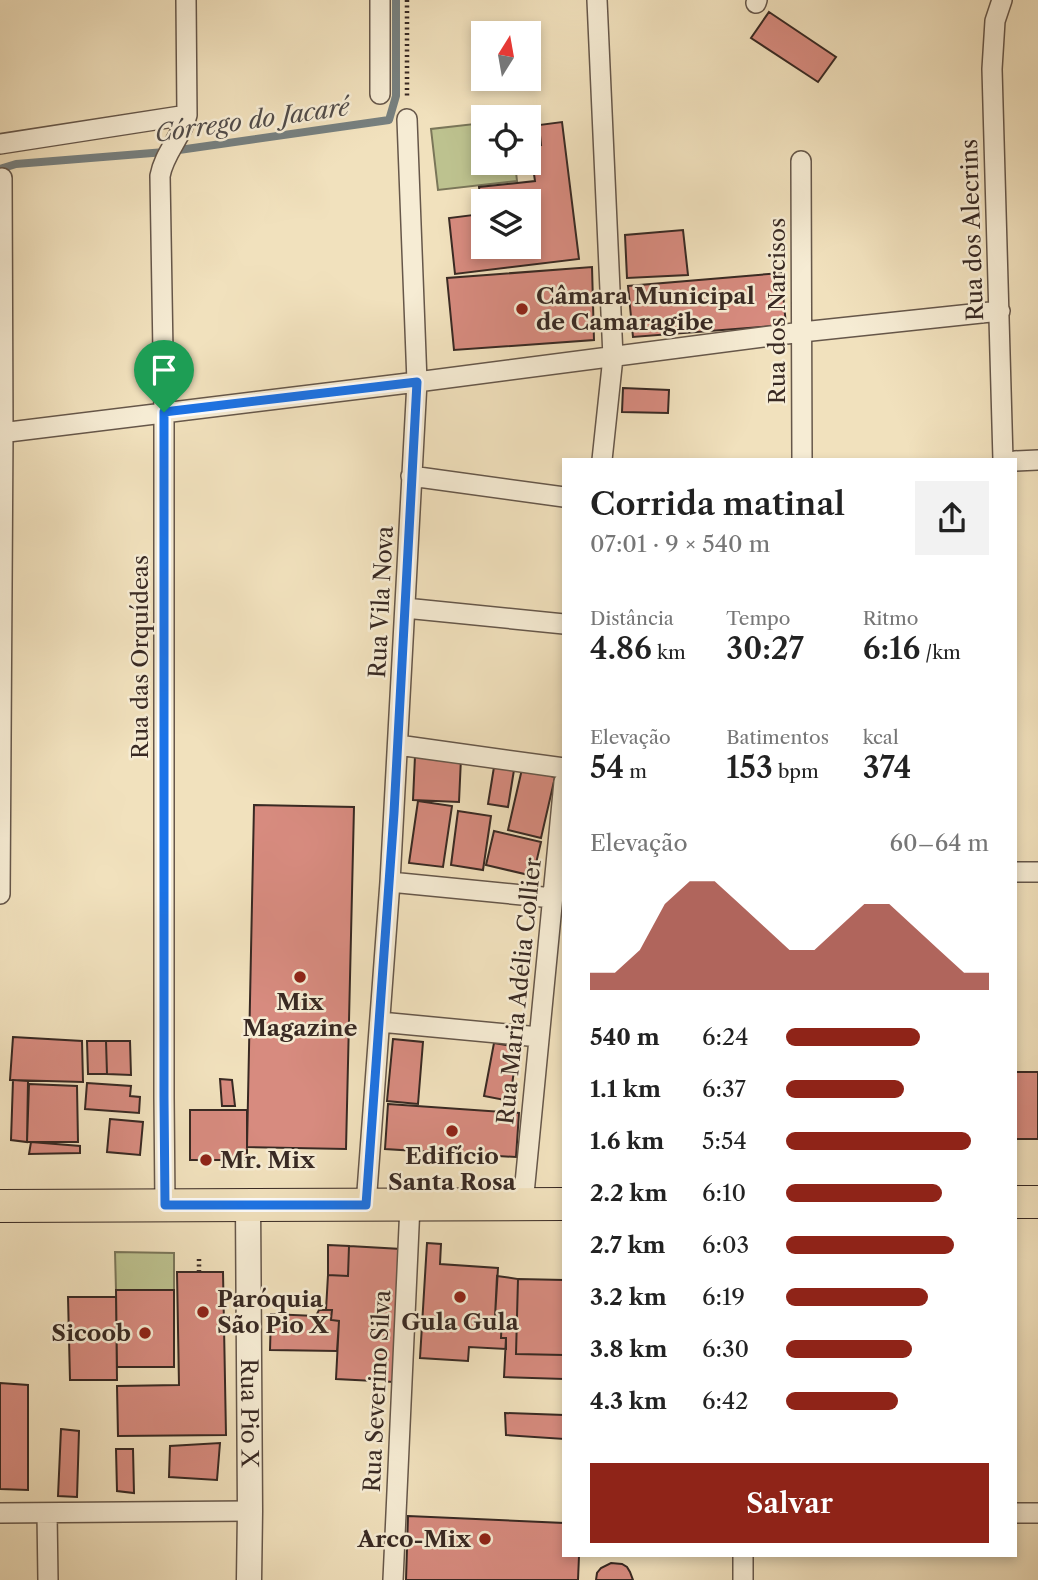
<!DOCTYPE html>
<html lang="pt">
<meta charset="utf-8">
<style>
:root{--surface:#fff;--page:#f2f2f2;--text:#222;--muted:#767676;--accent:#8f2418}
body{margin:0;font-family:"Libre Caslon Text",serif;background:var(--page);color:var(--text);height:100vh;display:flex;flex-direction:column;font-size:26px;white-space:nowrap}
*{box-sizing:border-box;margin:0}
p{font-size:23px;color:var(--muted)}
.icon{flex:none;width:38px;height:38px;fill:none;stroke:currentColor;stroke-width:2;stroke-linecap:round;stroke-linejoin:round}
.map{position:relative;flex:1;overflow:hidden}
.drawer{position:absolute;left:562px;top:458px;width:455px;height:1099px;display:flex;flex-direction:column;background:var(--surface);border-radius:0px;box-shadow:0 4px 10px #0003}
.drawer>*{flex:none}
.needle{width:46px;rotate:11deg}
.fabs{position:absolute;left:471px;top:21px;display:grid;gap:14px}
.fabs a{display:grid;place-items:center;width:70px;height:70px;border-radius:0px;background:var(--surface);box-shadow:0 4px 10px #0003;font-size:35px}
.pin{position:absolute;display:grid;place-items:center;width:60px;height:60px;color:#fff;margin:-72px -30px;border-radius:50% 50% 50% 0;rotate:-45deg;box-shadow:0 0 7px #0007}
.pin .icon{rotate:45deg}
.round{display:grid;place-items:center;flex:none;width:74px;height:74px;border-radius:0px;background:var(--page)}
.overview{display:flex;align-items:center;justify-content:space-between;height:119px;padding:0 28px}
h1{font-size:32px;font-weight:600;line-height:52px}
.stats{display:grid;grid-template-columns:repeat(3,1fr);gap:10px;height:119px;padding:7px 28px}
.stats div{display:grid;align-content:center}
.stats b{font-size:30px;font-weight:600}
.stats small{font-size:19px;font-weight:400}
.stats p{font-size:19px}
.chart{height:196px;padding:14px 28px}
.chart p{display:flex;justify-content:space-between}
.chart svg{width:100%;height:126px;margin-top:7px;fill:var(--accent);opacity:.7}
.button{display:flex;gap:14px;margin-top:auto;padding:14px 28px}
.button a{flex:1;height:80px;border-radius:0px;background:var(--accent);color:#fff;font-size:28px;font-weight:600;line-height:80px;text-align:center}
ul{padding:0 28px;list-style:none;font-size:23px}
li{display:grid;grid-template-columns:112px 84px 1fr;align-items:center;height:52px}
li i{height:18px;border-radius:9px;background:var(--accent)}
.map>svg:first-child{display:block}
.green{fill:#bdc28f;stroke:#7a7659;stroke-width:2}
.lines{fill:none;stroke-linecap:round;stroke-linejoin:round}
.stream{stroke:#77807f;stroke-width:8}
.building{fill:#d78b7f;stroke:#382923;stroke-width:2;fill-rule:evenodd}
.minor-casing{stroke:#66574a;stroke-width:22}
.tertiary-casing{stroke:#66574a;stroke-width:27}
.primary-casing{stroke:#382923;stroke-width:34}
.path{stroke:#382923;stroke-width:4.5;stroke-dasharray:2 3.5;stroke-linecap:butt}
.minor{stroke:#f6ecd4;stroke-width:19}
.tertiary{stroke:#f6ecd4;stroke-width:24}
.primary{stroke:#f1e1bd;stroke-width:32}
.route-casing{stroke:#fff;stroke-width:14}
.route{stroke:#1a73e8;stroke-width:9}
.poi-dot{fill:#8f2418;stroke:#f6ecd4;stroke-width:2.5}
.labels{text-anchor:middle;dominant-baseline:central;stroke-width:5;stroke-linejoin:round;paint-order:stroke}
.street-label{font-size:23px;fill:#382923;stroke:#f6ecd4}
.poi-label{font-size:23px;font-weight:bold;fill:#382923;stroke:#f6ecd4;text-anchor:start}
.water-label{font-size:24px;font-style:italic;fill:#524d4a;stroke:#f6ecd4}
</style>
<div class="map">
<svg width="1038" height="1580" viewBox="0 0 1038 1580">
<rect width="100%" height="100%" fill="#f1e1bd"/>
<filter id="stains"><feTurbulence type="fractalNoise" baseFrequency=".00286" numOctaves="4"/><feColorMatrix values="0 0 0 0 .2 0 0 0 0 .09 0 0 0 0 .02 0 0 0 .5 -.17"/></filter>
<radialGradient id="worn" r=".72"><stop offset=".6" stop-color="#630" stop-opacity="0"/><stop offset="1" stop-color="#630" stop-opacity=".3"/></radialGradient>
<path class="green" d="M483,123V163H515L517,181L438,190L431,129Z
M115,1252L174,1253V1290H116Z"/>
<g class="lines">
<path class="stream" d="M0,169L16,164L165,152L389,120L396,96V0"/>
</g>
<path class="building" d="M769,12L836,57L818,82L751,38Z
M562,122L579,259L455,274L449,218L482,214L479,187L535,181L530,146L541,145L539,125ZM483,201H528V247H483Z
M683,230L688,275L627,278L625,235Z
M592,267L594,340L454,350L447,278Z
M781,273L786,325L633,337L628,286Z
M623,388L669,390L668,413L622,412Z
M415,756L461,758L459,802L413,800Z
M494,767L514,770L508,807L488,804Z
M522,769L555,777L541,838L508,830Z
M418,801L452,806L443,867L409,863Z
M254,805L354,807L346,1149L247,1147Z
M458,811L491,816L483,870L451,865Z
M494,831L541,842L533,876L486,865Z
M13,1037L82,1041L83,1082L10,1080Z
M393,1039L423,1042L418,1104L387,1101Z
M87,1041H106L107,1074H88Z
M106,1041H130L131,1075L107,1074Z
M494,1043L517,1047L510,1101L484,1096Z
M1015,1072H1038V1139H1015Z
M220,1079L232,1080L235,1106H222Z
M13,1080L28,1081L27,1142L11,1140Z
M87,1083L131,1086L130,1096L140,1097L139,1113L85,1109Z
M29,1084L77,1086L78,1142H27Z
M388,1104L519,1113L516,1157L385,1149Z
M190,1110H247V1160H190Z
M110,1119L143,1122L140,1155L107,1152Z
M31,1142L80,1146V1153L29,1154Z
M427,1243L441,1244L440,1264L498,1268L495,1317H502L501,1338H506V1349L469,1347L468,1361L420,1358Z
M328,1245L349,1246L348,1276L328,1275Z
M349,1246L401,1249L394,1382L336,1379L339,1321L331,1320L332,1310H326L328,1275L348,1276Z
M177,1272H223L226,1435L118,1436L117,1386L179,1385Z
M497,1276L518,1279L516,1354L564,1355V1379L504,1377L506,1338H501L502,1317H495Z
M518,1279L564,1280V1355L516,1354Z
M116,1290H174V1367H117Z
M68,1297H116L117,1380H70Z
M319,1310H332L331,1320L339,1321L337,1351L270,1350L271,1314L316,1316Z
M0,1383L28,1385V1490L0,1489Z
M505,1413L564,1415V1439L506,1435Z
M61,1429L79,1431L77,1497L58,1496Z
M220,1443L217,1480L169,1477L170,1446Z
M116,1449H133L134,1493L117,1491Z
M408,1516L564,1523V1556H579L578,1580H406Z
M611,1563L622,1564L627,1567L630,1572L633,1580H596L597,1573L601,1568Z"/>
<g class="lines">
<defs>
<path id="minor" d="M597,0L613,357L602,460
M1002,0L995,21L992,69L1003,460
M756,3L757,0
M380,94V0
M0,144L187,115
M801,161L802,460
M0,433L417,382L802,332L1000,311
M1015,461L1038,460
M411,476L564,497
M405,608L564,624
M398,745L564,768
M1015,872H1038
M390,882L553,898
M0,894L3,432L2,178
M380,1022L539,1037
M523,1204L564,782
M165,1205L164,1097V412L160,176C164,153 182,137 187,115L186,0
M366,1205L390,882L417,382L407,119
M0,1513L250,1511
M47,1513L48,1580
M1015,1513H1038
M393,1580L410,1205
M743,1580V1556"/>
<g id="tertiary">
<path id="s1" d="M248,1205L250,1511L249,1580"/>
</g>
<path id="primary" d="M1015,1202H1038
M0,1206L564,1204"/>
</defs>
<use href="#minor" class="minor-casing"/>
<use href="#tertiary" class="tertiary-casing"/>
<use href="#primary" class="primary-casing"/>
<path class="path" d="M407,0V97
M199,1272V1259"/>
<use href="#minor" class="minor"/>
<use href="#tertiary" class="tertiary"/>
<use href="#primary" class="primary"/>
</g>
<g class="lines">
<defs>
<path id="route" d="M417,382L394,813L366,1205H165L164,1097V412Z"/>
</defs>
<use href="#route" class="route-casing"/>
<use href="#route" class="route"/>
</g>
<g class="poi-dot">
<circle cx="522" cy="309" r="7"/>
<circle cx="300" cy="977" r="7"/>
<circle cx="452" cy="1131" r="7"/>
<circle cx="206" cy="1160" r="7"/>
<circle cx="460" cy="1297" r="7"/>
<circle cx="203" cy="1312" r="7"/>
<circle cx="145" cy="1333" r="7"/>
<circle cx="485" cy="1539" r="7"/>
</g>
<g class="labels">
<g class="street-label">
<text transform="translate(972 230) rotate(-92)">Rua dos Alecrins</text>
<text transform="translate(777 311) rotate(-90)">Rua dos Narcisos</text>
<text transform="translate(381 602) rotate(-87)">Rua Vila Nova</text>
<text transform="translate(140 657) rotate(-90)">Rua das Orquídeas</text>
<text transform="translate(519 991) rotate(-84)">Rua Maria Adélia Collier</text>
<text transform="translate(377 1391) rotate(-87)">Rua Severino Silva</text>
<text stroke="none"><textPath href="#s1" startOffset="208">Rua Pio X</textPath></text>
</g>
<g class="poi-label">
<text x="536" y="296">Câmara Municipal<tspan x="536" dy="26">de Camaragibe</tspan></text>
<text x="300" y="1002" text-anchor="middle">Mix<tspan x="300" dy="26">Magazine</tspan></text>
<text x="452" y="1156" text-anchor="middle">Edifício<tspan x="452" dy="26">Santa Rosa</tspan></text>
<text x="220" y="1160">Mr. Mix</text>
<text x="217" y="1299">Paróquia<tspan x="217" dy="26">São Pio X</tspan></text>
<text x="460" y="1322" text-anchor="middle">Gula Gula</text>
<text x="131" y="1333" text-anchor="end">Sicoob</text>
<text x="471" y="1539" text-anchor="end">Arco-Mix</text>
</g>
<g class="water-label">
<text transform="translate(252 120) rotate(-8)">Córrego do Jacaré</text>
</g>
</g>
<rect width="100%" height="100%" filter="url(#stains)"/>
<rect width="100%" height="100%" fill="url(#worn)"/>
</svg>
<div class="fabs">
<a><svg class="needle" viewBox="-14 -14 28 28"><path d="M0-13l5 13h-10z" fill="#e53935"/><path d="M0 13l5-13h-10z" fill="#767676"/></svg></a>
<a><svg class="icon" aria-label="locate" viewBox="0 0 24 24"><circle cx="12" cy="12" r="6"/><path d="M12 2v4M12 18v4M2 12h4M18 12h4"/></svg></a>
<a><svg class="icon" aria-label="layers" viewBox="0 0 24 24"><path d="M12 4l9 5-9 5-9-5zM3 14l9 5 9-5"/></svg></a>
</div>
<div class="pin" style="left:164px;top:412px;background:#1e9e55"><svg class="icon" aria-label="arrive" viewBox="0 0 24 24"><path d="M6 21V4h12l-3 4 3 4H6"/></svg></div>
<section class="drawer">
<div class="overview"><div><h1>Corrida matinal</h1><p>07:01 · 9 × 540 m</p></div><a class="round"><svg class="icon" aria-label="share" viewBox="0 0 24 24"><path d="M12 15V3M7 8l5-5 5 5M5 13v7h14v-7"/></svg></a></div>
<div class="stats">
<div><p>Distância</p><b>4.86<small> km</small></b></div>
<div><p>Tempo</p><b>30:27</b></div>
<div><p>Ritmo</p><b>6:16<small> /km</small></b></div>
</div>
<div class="stats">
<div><p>Elevação</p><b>54<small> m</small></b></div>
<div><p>Batimentos</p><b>153<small> bpm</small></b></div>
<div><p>kcal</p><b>374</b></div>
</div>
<div class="chart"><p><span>Elevação</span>60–64 m</p>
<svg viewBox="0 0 160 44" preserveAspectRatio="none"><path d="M0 44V38L10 38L20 30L30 14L40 6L50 6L60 14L70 22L80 30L90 30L100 22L110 14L120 14L130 22L140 30L150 38L160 38V44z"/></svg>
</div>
<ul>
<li><b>540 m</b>6:24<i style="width:66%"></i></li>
<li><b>1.1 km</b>6:37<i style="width:58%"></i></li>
<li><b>1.6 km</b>5:54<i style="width:91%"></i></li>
<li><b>2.2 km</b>6:10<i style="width:77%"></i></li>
<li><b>2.7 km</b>6:03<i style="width:83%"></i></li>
<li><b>3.2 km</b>6:19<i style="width:70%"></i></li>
<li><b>3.8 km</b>6:30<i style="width:62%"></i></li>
<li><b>4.3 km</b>6:42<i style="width:55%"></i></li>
</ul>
<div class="button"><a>Salvar</a></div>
</section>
</div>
